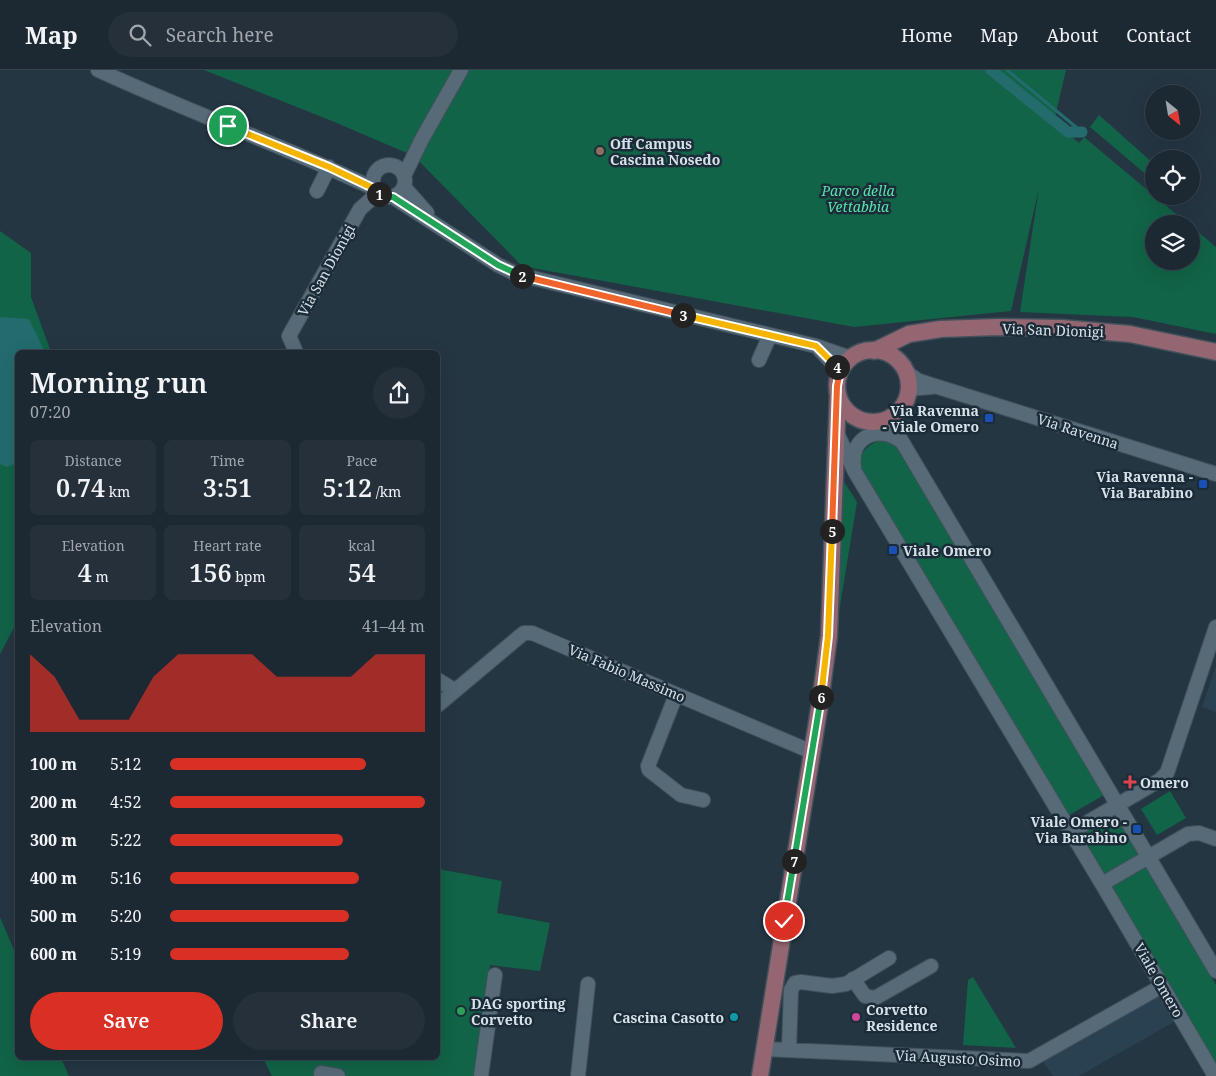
<!DOCTYPE html>
<meta charset="utf-8">
<style>
:root{--surface:#1c2832;--page:#25303a;--text:#f1f3f6;--muted:#a0a6ac;--line:#3a444d;--accent:#d93025}
body{margin:0;font-family:"Noto Serif",serif;background:var(--page);color:var(--text);height:100vh;display:flex;flex-direction:column;font-size:19px;white-space:nowrap}
*{box-sizing:border-box;margin:0}
p{font-size:16px;color:var(--muted)}
.icon{flex:none;width:28px;height:28px;fill:none;stroke:currentColor;stroke-width:2;stroke-linecap:round;stroke-linejoin:round}
.map{position:relative;flex:1;overflow:hidden}
.sheet{position:absolute;left:15px;top:280px;width:425px;height:710px;display:flex;flex-direction:column;background:var(--surface);border-radius:8px;box-shadow:0 5px 20px #0002,0 0 0 1px var(--line)}
.sheet>*{flex:none}
.needle{width:32px;rotate:150deg}
.controls{position:absolute;left:1145px;top:15px;display:grid;gap:10px}
.controls a{display:grid;place-items:center;width:55px;height:55px;border-radius:50%;background:var(--surface);box-shadow:0 5px 20px #0002,0 0 0 1px var(--line);font-size:25px}
.pin{position:absolute;display:grid;place-items:center;width:42px;height:42px;color:#fff;margin:-21px;border:2px solid #fff;border-radius:50%;box-shadow:0 1px 5px #0007}
.km{position:absolute;width:25px;height:25px;margin:-12px;border-radius:50%;background:#222;color:#fff;font-size:14px;line-height:25px;text-align:center}
.round{display:grid;place-items:center;flex:none;width:52px;height:52px;border-radius:26px;background:var(--page)}
.headline{display:flex;align-items:center;justify-content:space-between;height:85px;padding:0 15px}
h1{font-size:28px;font-weight:600;line-height:38px}
.stats{display:grid;grid-template-columns:repeat(3,1fr);gap:8px;height:85px;padding:5px 15px}
.stats div{display:grid;align-content:center;border-radius:8px;background:var(--page);text-align:center}
.stats b{font-size:25px;font-weight:600}
.stats small{font-size:14px;font-weight:400}
.stats p{font-size:14px}
.chart{height:140px;padding:10px 15px}
.chart p{display:flex;justify-content:space-between}
.chart svg{width:100%;height:90px;margin-top:5px;fill:var(--accent);opacity:.7}
.button{display:flex;gap:10px;margin-top:auto;padding:10px 15px}
.button a{flex:1;height:58px;border-radius:30px;background:var(--accent);color:#fff;font-size:20px;font-weight:600;line-height:58px;text-align:center}
.button a+a{background:var(--page);color:var(--text)}
ul{padding:0 15px;list-style:none;font-size:16px}
li{display:grid;grid-template-columns:80px 60px 1fr;align-items:center;height:38px}
li i{height:12px;border-radius:6px;background:var(--accent)}
header{display:flex;align-items:center;gap:30px;box-sizing:border-box;height:70px;padding:0 25px;background:var(--surface);border-bottom:1px solid var(--line)}
header strong{font-size:24px}
nav{display:flex;gap:28px;margin-inline-start:auto;font-size:18px}
.search{width:350px;height:45px;background:var(--page);display:flex;align-items:center;gap:12px;box-sizing:border-box;padding:0 18px;border-radius:28px;color:var(--muted);font-size:19px}
.map>svg:first-child{display:block}
.built{fill:#2a4152}
.green{fill:#116447}
.water{fill:#246b6e}
.lines{fill:none;stroke-linecap:round;stroke-linejoin:round}
.stream{stroke:#246b6e;stroke-width:3}
.canal{stroke:#246b6e;stroke-width:11}
.minor-casing{stroke:#41515b;stroke-width:16}
.major-casing{stroke:#41515b;stroke-width:19}
.minor{stroke:#576a78;stroke-width:14}
.major{stroke:#946671;stroke-width:16}
.split-1-casing{stroke:#fff;stroke-width:10}
.split-2-casing{stroke:#fff;stroke-width:10}
.split-3-casing{stroke:#fff;stroke-width:10}
.split-4-casing{stroke:#fff;stroke-width:10}
.split-5-casing{stroke:#fff;stroke-width:10}
.split-6-casing{stroke:#fff;stroke-width:10}
.split-7-casing{stroke:#fff;stroke-width:10}
.split-8-casing{stroke:#fff;stroke-width:10}
.split-1{stroke:#f5b400;stroke-width:6}
.split-2{stroke:#22a559;stroke-width:6}
.split-3{stroke:#f0652b;stroke-width:6}
.split-4{stroke:#f5b400;stroke-width:6}
.split-5{stroke:#f0652b;stroke-width:6}
.split-6{stroke:#f5b400;stroke-width:6}
.split-7{stroke:#22a559;stroke-width:6}
.split-8{stroke:#22a559;stroke-width:6}
.education-dot{fill:#8d6e63;stroke:#1b2c38;stroke-width:2}
.transit-dot{fill:#1a4fb4;stroke:#1b2c38;stroke-width:2}
.health-dot{fill:#e0444e;stroke:#1b2c38;stroke-width:2}
.leisure-dot{fill:#2e9e5b;stroke:#1b2c38;stroke-width:2}
.culture-dot{fill:#0f9aa8;stroke:#1b2c38;stroke-width:2}
.hotel-dot{fill:#d1479c;stroke:#1b2c38;stroke-width:2}
.labels{text-anchor:middle;dominant-baseline:central;stroke-width:5;stroke-linejoin:round;paint-order:stroke}
.poi-label{font-size:14px;font-weight:bold;fill:#d6e1e8;stroke:#1b2c38;text-anchor:start}
.park-label{font-size:14px;font-style:italic;fill:#57e4ac;stroke:#1b2c38}
.street-label{font-size:14px;fill:#d6e1e8;stroke:#1b2c38}
</style>
<header>
<strong>Map</strong>
<div class="search"><svg class="icon" aria-label="search" viewBox="0 0 24 24"><circle cx="10" cy="10" r="6"/><path d="M15 15l6 6"/></svg>Search here</div>
<nav><a>Home</a><a>Map</a><a>About</a><a>Contact</a></nav>
</header>
<div class="map">
<svg width="1216" height="1006" viewBox="0 0 1216 1006">
<rect width="100%" height="100%" fill="#253643"/>
<path class="built" d="M1216,596V642L1202,637Z
M1161,919L1179,949L1079,1006H1053L1041,988Z"/>
<path class="green" d="M204,0H1066L1054,51L1079,73L1084,67L1188,154H1154V191H1191V156L1216,177V264L1133,247L1020,242L1039,118L1011,241L854,257L522,196L414,86L332,51Z
M1099,45L1154,94V111L1090,57Z
M0,161L31,183V227L51,282H18L17,552L0,584Z
M884,369L894,374L902,382L1104,725L1066,747L863,407L858,393C864,378 869,374 884,369Z
M843,410L857,432L838,548L836,507L839,412Z
M1170,721L1186,748L1157,765L1141,739Z
M1115,744L1140,788L1104,810L1079,765Z
M1144,794L1216,915V998L1108,816Z
M438,799L502,811L497,843L550,853L540,901L490,895L475,1006H272L263,988H438Z
M0,847L17,887L18,988H61L69,1006H0Z
M973,907L1016,978L963,975L968,910Z"/>
<path class="water" d="M0,247L29,249L45,282H18L17,393L7,397L0,394Z"/>
<g class="lines">
<path class="stream" d="M1007,0L1082,62"/>
<path class="canal" d="M991,0L1068,62H1082"/>
<defs>
<path id="minor" d="M98,0C189,42 284,76 375,119
M373 111a16 16 0 1 1 32 0a16 16 0 1 1-32 0Z
M404,106L422,69L461,0
M404,117L427,143
M317,121L329,97
M393,127L498,195L516,204L816,276L851,288
M820,280L840,301
M296,282L289,266L360,139L378,123
M759,290L770,265
M906,302L919,311L1216,404
M908,319L932,317
M888,348L1216,901
M837,363L855,402L1102,814L1215,1006
M854,397C850,366 879,354 902,372
M438,610L454,620
M676,625L648,696L649,700L681,725L703,730
M438,635L519,567L524,563H532L812,682
M1071,762L1160,710L1167,703L1216,557
M1102,814L1188,764L1199,763L1216,769
M853,909L865,926L875,928L931,896
M765,979L1029,991L1162,916
M789,980L791,920L795,913L801,912L832,916L846,914L889,888
M321,1003L338,1006
M481,1006L495,905
M578,1006L588,914"/>
<path id="major" d="M837 316a36 36 0 1 1 72 0a36 36 0 1 1-72 0Z
M874,281L909,264L941,259L998,257L1061,258L1130,264L1216,282
M760,1006L820,633L829,566L838,323"/>
</defs>
<use href="#minor" class="minor-casing"/>
<use href="#major" class="major-casing"/>
<use href="#minor" class="minor"/>
<use href="#major" class="major"/>
</g>
<g class="lines">
<defs>
<path id="split-1" d="M228,56L329,97L375,119L379,124"/>
<path id="split-2" d="M379,124L385,127H393L498,195L522,206"/>
<path id="split-3" d="M522,206L683,245"/>
<path id="split-4" d="M683,245L816,276L837,297"/>
<path id="split-5" d="M832,461L837,316L840,301L837,297"/>
<path id="split-6" d="M821,627L828,566L832,461"/>
<path id="split-7" d="M794,791L821,627"/>
<path id="split-8" d="M784,851L794,791"/>
</defs>
<use href="#split-1" class="split-1-casing"/>
<use href="#split-2" class="split-2-casing"/>
<use href="#split-3" class="split-3-casing"/>
<use href="#split-4" class="split-4-casing"/>
<use href="#split-5" class="split-5-casing"/>
<use href="#split-6" class="split-6-casing"/>
<use href="#split-7" class="split-7-casing"/>
<use href="#split-8" class="split-8-casing"/>
<use href="#split-1" class="split-1"/>
<use href="#split-2" class="split-2"/>
<use href="#split-3" class="split-3"/>
<use href="#split-4" class="split-4"/>
<use href="#split-5" class="split-5"/>
<use href="#split-6" class="split-6"/>
<use href="#split-7" class="split-7"/>
<use href="#split-8" class="split-8"/>
</g>
<circle class="education-dot" cx="600" cy="81" r="5"/>
<g class="transit-dot">
<rect x="984" y="343" width="10" height="10" rx="2.5"/>
<rect x="1198" y="409" width="10" height="10" rx="2.5"/>
<rect x="888" y="475" width="10" height="10" rx="2.5"/>
<rect x="1132" y="754" width="10" height="10" rx="2.5"/>
</g>
<path class="health-dot" d="M1127.5 704.5h5v5h5v5h-5v5h-5v-5h-5v-5h5z"/>
<circle class="leisure-dot" cx="461" cy="941" r="5"/>
<circle class="culture-dot" cx="734" cy="947" r="5"/>
<circle class="hotel-dot" cx="856" cy="947" r="5"/>
<g class="labels">
<g class="poi-label">
<text x="610" y="73">Off Campus<tspan x="610" dy="16">Cascina Nosedo</tspan></text>
<text x="979" y="340" text-anchor="end">Via Ravenna<tspan x="979" dy="16">- Viale Omero</tspan></text>
<text x="1193" y="406" text-anchor="end">Via Ravenna -<tspan x="1193" dy="16">Via Barabino</tspan></text>
<text x="903" y="480">Viale Omero</text>
<text x="1140" y="712">Omero</text>
<text x="1127" y="751" text-anchor="end">Viale Omero -<tspan x="1127" dy="16">Via Barabino</tspan></text>
<text x="471" y="933">DAG sporting<tspan x="471" dy="16">Corvetto</tspan></text>
<text x="866" y="939">Corvetto<tspan x="866" dy="16">Residence</tspan></text>
<text x="724" y="947" text-anchor="end">Cascina Casotto</text>
</g>
<g class="park-label">
<text x="858" y="120">Parco della<tspan x="858" dy="16">Vettabbia</tspan></text>
</g>
<g class="street-label">
<text transform="translate(326 200) rotate(-61)">Via San Dionigi</text>
<text transform="translate(1053 260) rotate(2)">Via San Dionigi</text>
<text transform="translate(1078 361) rotate(18)">Via Ravenna</text>
<text transform="translate(627 603) rotate(23)">Via Fabio Massimo</text>
<text transform="translate(1159 910) rotate(60)">Viale Omero</text>
<text transform="translate(958 988) rotate(3)">Via Augusto Osimo</text>
</g>
</g>
</svg>
<div class="controls">
<a><svg class="needle" viewBox="-14 -14 28 28"><path d="M0-13l5 13h-10z" fill="#e53935"/><path d="M0 13l5-13h-10z" fill="#a0a6ac"/></svg></a>
<a><svg class="icon" aria-label="locate" viewBox="0 0 24 24"><circle cx="12" cy="12" r="6"/><path d="M12 2v4M12 18v4M2 12h4M18 12h4"/></svg></a>
<a><svg class="icon" aria-label="layers" viewBox="0 0 24 24"><path d="M12 4l9 5-9 5-9-5zM3 14l9 5 9-5"/></svg></a>
</div>
<div class="pin" style="left:228px;top:56px;background:#1e9e55"><svg class="icon" aria-label="arrive" viewBox="0 0 24 24"><path d="M6 21V4h12l-3 4 3 4H6"/></svg></div>
<div class="pin" style="left:784px;top:851px;background:#d93025"><svg class="icon" aria-label="check" viewBox="0 0 24 24"><path d="M5 12l5 5 9-10"/></svg></div>
<b class="km" style="left:379px;top:124px">1</b>
<b class="km" style="left:522px;top:206px">2</b>
<b class="km" style="left:683px;top:245px">3</b>
<b class="km" style="left:837px;top:297px">4</b>
<b class="km" style="left:832px;top:461px">5</b>
<b class="km" style="left:821px;top:627px">6</b>
<b class="km" style="left:794px;top:791px">7</b>
<section class="sheet">
<div class="headline"><div><h1>Morning run</h1><p>07:20</p></div><a class="round"><svg class="icon" aria-label="share" viewBox="0 0 24 24"><path d="M12 15V3M7 8l5-5 5 5M5 13v7h14v-7"/></svg></a></div>
<div class="stats">
<div><p>Distance</p><b>0.74<small> km</small></b></div>
<div><p>Time</p><b>3:51</b></div>
<div><p>Pace</p><b>5:12<small> /km</small></b></div>
</div>
<div class="stats">
<div><p>Elevation</p><b>4<small> m</small></b></div>
<div><p>Heart rate</p><b>156<small> bpm</small></b></div>
<div><p>kcal</p><b>54</b></div>
</div>
<div class="chart"><p><span>Elevation</span>41–44 m</p>
<svg viewBox="0 0 160 44" preserveAspectRatio="none"><path d="M0 44V6L10 17L20 38L30 38L40 38L50 17L60 6L70 6L80 6L90 6L100 17L110 17L120 17L130 17L140 6L150 6L160 6V44z"/></svg>
</div>
<ul>
<li><b>100 m</b>5:12<i style="width:77%"></i></li>
<li><b>200 m</b>4:52<i style="width:100%"></i></li>
<li><b>300 m</b>5:22<i style="width:68%"></i></li>
<li><b>400 m</b>5:16<i style="width:74%"></i></li>
<li><b>500 m</b>5:20<i style="width:70%"></i></li>
<li><b>600 m</b>5:19<i style="width:70%"></i></li>
</ul>
<div class="button"><a>Save</a><a>Share</a></div>
</section>
</div>
